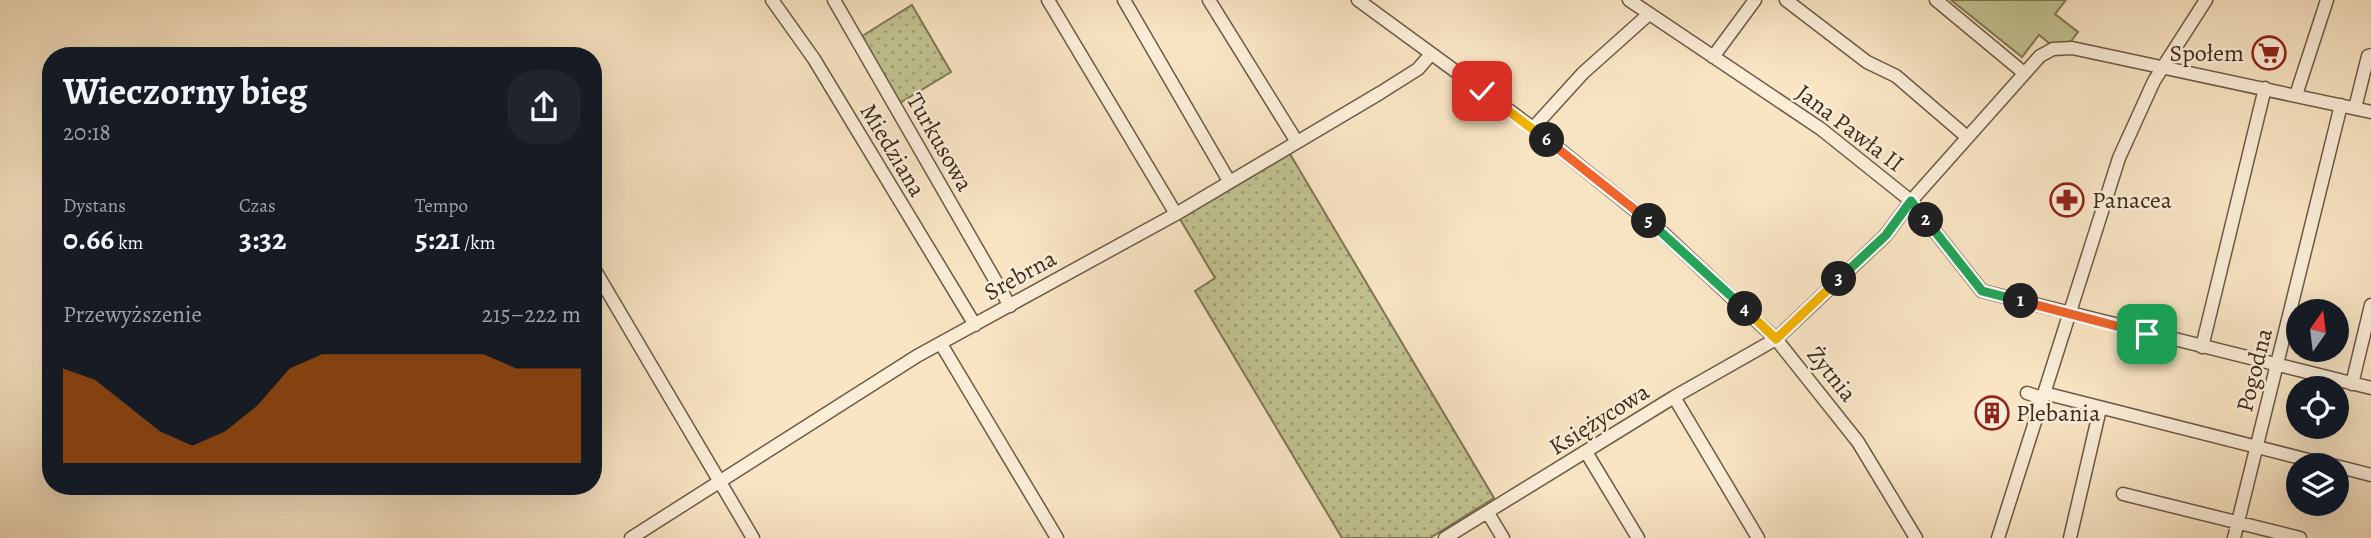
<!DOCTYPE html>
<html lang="pl">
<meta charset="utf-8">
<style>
:root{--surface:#171b24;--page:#20242c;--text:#f1f3f6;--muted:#9ea1a6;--accent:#b45309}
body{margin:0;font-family:Alegreya,serif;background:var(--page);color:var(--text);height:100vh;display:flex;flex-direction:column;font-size:26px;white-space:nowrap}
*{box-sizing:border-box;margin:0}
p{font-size:23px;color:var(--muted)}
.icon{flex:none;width:38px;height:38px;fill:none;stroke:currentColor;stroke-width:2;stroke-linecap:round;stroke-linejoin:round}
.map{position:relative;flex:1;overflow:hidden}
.details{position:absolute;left:42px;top:47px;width:560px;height:448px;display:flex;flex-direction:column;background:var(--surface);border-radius:28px;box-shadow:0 7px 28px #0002}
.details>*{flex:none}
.needle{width:46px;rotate:14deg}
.buttons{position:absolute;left:2286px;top:299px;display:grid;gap:14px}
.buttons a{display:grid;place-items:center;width:63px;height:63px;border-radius:50%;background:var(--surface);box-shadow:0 7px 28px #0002;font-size:35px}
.pin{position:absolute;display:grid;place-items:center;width:60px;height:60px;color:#fff;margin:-30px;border-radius:14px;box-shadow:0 4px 10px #0006}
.km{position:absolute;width:35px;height:35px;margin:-18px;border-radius:50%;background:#222;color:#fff;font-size:19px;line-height:35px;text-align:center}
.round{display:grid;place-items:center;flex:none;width:74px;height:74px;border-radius:28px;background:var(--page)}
.headline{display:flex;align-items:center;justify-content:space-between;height:119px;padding:0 21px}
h1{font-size:38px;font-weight:600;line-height:52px}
.figures{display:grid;grid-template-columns:repeat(3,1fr);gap:10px;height:119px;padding:7px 21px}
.figures div{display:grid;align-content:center}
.figures b{font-size:30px;font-weight:600}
.figures small{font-size:19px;font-weight:400}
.figures p{font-size:19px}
.chart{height:196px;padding:14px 21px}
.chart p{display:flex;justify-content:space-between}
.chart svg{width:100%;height:126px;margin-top:7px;fill:var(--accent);opacity:.7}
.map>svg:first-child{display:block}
.grass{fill:url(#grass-dots);stroke:#807756;stroke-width:2}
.garden{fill:#c2c391;stroke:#807756;stroke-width:2}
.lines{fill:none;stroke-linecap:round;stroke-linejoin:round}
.minor-casing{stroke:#6d5a45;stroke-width:15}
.minor{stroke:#fbeed9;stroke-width:12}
.split-1-casing{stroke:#fff;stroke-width:14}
.split-2-casing{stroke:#fff;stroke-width:14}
.split-3-casing{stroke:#fff;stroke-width:14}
.split-4-casing{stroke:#fff;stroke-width:14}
.split-5-casing{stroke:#fff;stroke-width:14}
.split-6-casing{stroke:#fff;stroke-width:14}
.split-7-casing{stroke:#fff;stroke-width:14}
.split-1{stroke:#f0652b;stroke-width:9}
.split-2{stroke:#22a559;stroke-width:9}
.split-3{stroke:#22a559;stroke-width:9}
.split-4{stroke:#f5b400;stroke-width:9}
.split-5{stroke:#22a559;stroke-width:9}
.split-6{stroke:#f0652b;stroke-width:9}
.split-7{stroke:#f5b400;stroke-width:9}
.labels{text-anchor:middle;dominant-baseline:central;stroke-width:5;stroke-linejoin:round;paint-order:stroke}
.poi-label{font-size:24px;fill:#3e2b1b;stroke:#fbeed9;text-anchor:start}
.street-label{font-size:24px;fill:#3e2b1b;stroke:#fbeed9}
</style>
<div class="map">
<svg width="2371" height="538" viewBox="0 0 2371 538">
<defs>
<pattern id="grass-dots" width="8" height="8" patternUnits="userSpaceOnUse" patternTransform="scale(1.75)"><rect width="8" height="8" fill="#c2c391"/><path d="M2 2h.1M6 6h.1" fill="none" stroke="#9f9f76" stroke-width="1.8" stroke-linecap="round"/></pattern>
</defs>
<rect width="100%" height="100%" fill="#f9e5c4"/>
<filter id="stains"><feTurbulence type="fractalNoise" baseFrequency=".00286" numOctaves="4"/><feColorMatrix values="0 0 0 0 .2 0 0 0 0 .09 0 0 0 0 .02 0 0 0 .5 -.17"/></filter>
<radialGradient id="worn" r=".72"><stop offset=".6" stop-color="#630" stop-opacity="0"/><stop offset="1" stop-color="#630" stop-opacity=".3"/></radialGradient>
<path class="grass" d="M912,5L951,72L898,104L859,38Z
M1290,154L1494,498L1430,538H1342L1195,291L1215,278L1180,219Z"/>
<path class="garden" d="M1951,0H2066L2055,14L2078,32L2069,44L2049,43L2039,35L2022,57Z"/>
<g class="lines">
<defs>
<path id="minor" d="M772,0L814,59L975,325
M834,0L1010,306
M1048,0L1176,214
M1124,0L1229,181
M1209,0L1297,142
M1358,0L1533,128L1663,233L1776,339L1858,442L1916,538
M1629,0L1821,129L1911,201L1982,291L2371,388
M1786,0L1867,62L1896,76L1967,137
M1936,0L2024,73
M1713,57L1755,0
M2296,95L2327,0
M2355,108L2368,56L2371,55
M1533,128L1583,73L1649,14
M593,267L753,538
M941,344L1057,538
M2202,347L2265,88
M2352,384L2371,305
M2027,393L2042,398
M2044,393L2332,466
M1674,397L1758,538
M1586,452L1638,538
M2336,466L2371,475
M2123,494L2300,538
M1488,513L1503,538
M631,538L917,356L1176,214L1380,93L1418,69L1431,54
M1445,538L1674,397L1776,339L1886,235L1911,201L2040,56L2053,49L2072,48L2371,112
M1998,538L2119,158L2154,81L2206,0
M2070,538L2100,409
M2234,538L2341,105"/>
</defs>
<use href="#minor" class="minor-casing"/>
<use href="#minor" class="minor"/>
</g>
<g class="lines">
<defs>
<path id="split-1" d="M2021,301L2147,334"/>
<path id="split-2" d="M1926,220L1982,291L2021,301"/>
<path id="split-3" d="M1839,279L1886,235L1911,201L1926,220"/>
<path id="split-4" d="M1745,309L1776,339L1839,279"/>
<path id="split-5" d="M1649,221L1745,309"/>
<path id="split-6" d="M1547,140L1649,221"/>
<path id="split-7" d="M1482,91L1547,140"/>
</defs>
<use href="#split-1" class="split-1-casing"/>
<use href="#split-2" class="split-2-casing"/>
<use href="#split-3" class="split-3-casing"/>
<use href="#split-4" class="split-4-casing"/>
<use href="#split-5" class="split-5-casing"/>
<use href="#split-6" class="split-6-casing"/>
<use href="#split-7" class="split-7-casing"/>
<use href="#split-1" class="split-1"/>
<use href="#split-2" class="split-2"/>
<use href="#split-3" class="split-3"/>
<use href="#split-4" class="split-4"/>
<use href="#split-5" class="split-5"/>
<use href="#split-6" class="split-6"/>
<use href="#split-7" class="split-7"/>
</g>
<defs>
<symbol id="supermarket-ring" viewBox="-11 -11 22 22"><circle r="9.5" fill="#fbeed9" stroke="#8f2418" stroke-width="1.5"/><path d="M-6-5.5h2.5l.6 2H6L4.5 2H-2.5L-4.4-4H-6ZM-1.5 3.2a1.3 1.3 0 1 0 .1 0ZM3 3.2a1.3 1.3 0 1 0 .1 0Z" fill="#8f2418"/></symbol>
<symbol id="pharmacy-ring" viewBox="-11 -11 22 22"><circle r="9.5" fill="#fbeed9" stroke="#8f2418" stroke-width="1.5"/><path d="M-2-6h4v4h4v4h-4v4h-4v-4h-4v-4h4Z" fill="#8f2418"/></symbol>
<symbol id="building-ring" viewBox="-11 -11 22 22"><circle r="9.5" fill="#fbeed9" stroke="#8f2418" stroke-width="1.5"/><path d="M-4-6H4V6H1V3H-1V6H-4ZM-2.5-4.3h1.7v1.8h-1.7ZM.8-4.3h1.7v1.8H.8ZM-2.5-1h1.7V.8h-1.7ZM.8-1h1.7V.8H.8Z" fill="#8f2418"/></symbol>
</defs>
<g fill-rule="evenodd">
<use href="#supermarket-ring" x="2250" y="34" width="38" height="38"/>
<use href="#pharmacy-ring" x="2048" y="181" width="38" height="38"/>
<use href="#building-ring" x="1973" y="394" width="38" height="38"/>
</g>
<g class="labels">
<g class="poi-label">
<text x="2244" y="53" text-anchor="end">Społem</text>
<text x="2092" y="200">Panacea</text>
<text x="2016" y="413">Plebania</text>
</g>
<g class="street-label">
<text transform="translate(1850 128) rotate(37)">Jana Pawła II</text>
<text transform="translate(940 142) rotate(60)">Turkusowa</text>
<text transform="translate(893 150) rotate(59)">Miedziana</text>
<text transform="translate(1020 275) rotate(-29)">Srebrna</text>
<text transform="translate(2254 370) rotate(-76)">Pogodna</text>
<text transform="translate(1832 374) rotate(51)">Żytnia</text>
<text transform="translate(1599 419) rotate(-32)">Księżycowa</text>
</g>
</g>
<rect width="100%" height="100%" filter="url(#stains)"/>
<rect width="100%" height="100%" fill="url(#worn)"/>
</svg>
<div class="buttons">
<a><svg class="needle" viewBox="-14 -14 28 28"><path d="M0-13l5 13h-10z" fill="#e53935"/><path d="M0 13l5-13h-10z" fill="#9ea1a6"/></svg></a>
<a><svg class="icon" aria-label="locate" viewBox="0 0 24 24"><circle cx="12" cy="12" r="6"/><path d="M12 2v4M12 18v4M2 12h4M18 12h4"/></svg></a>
<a><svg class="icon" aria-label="layers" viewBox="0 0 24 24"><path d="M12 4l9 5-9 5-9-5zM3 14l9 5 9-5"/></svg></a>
</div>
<div class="pin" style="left:2147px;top:334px;background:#1e9e55"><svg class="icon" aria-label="arrive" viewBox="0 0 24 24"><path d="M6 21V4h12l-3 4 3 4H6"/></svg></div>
<div class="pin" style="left:1482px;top:91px;background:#d93025"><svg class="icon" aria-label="check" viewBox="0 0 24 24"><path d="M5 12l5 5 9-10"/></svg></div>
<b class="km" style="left:2021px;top:301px">1</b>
<b class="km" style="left:1926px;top:220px">2</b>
<b class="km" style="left:1839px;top:279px">3</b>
<b class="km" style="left:1745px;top:309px">4</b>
<b class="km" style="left:1649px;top:221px">5</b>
<b class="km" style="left:1547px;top:140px">6</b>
<section class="details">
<div class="headline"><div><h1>Wieczorny bieg</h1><p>20:18</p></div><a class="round"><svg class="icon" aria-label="share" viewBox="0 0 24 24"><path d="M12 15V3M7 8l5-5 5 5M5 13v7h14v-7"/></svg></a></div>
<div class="figures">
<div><p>Dystans</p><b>0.66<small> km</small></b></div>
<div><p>Czas</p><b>3:32</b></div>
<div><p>Tempo</p><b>5:21<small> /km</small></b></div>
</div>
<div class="chart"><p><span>Przewyższenie</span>215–222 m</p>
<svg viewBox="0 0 160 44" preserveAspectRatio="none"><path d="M0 44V11L10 15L20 24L30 33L40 38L50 33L60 24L70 11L80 6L90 6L100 6L110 6L120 6L130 6L140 11L150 11L160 11V44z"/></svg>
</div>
</section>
</div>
